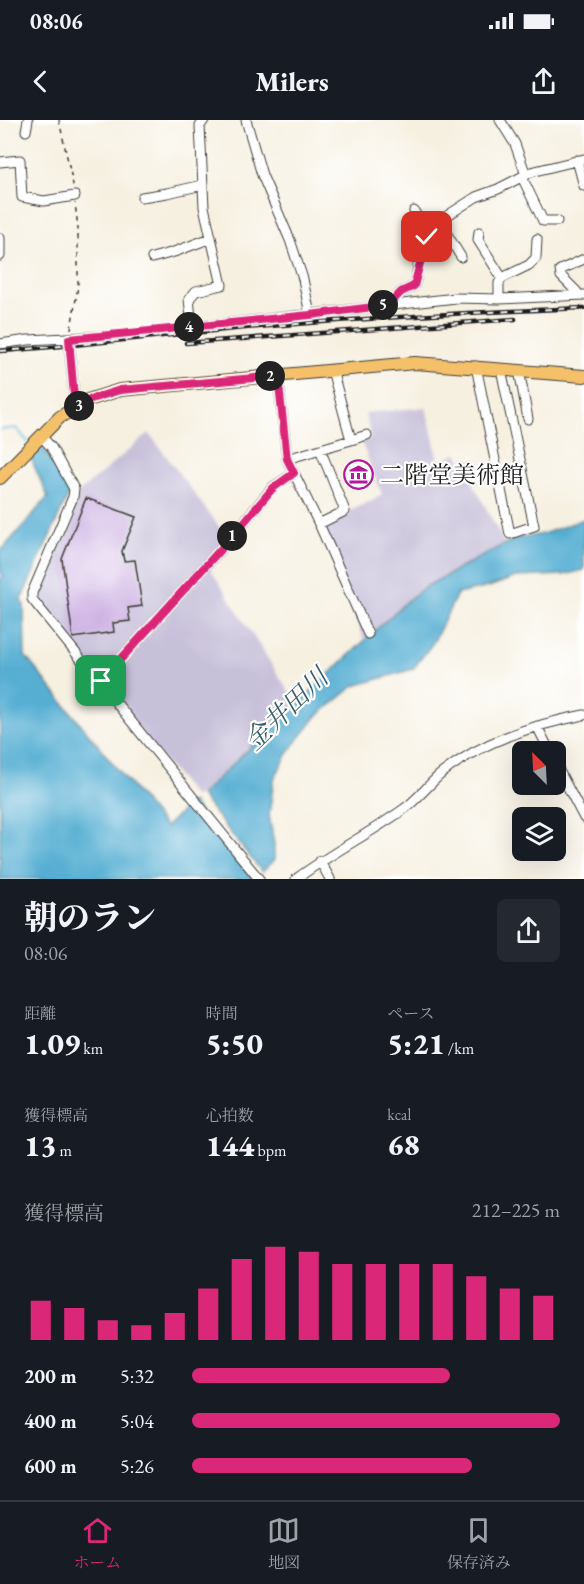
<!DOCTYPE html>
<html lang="ja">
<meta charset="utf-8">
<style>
:root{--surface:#171b24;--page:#242831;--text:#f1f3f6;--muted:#9ea1a6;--line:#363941;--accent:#db2777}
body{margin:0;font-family:"EB Garamond","Noto Serif JP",serif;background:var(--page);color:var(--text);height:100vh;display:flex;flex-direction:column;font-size:22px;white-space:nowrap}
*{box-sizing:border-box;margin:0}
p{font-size:20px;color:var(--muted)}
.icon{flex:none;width:33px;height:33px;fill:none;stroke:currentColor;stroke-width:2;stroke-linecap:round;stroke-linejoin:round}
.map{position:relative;height:759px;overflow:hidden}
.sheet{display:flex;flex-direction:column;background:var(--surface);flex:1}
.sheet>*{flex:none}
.needle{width:39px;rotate:336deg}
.buttons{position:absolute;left:512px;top:621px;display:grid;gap:12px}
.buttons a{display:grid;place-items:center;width:54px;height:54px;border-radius:9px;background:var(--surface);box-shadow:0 6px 24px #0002;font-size:30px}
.pin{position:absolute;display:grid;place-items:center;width:51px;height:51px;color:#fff;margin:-26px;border-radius:12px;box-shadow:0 3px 9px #0006}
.km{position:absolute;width:30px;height:30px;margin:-15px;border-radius:50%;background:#222;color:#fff;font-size:16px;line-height:30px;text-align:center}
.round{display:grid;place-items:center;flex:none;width:63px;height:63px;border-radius:9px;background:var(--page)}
.head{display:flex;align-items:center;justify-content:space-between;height:102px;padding:0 24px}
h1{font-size:33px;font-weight:800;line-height:45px}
.stats{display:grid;grid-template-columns:repeat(3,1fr);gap:9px;height:102px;padding:6px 24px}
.stats div{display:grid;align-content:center}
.stats b{font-size:30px;font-weight:800}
.stats small{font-size:16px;font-weight:400}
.stats p{font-size:16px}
.chart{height:168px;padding:12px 24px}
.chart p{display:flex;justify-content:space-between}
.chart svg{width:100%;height:108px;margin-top:6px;stroke:var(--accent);stroke-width:6}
ul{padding:0 24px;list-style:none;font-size:20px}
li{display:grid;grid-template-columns:96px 72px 1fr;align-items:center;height:45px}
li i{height:15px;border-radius:8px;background:var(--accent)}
.status{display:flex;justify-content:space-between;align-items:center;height:42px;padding:0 30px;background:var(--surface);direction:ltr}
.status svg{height:16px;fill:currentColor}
header{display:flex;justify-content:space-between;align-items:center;height:78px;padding:0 24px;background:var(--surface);font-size:27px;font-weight:800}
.menu{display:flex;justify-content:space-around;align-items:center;height:84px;border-top:2px solid var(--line);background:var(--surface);font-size:16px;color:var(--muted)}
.menu a{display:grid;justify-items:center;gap:3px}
.menu .selected{color:var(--accent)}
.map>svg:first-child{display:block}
.industrial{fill:#c7c0d9}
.water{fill:#56afd3;stroke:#396678;stroke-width:1.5}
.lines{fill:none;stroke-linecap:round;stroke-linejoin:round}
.stream{stroke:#56afd3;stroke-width:2}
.building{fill:#c9aae0}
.minor-casing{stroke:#3d3c39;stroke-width:11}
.major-casing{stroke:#3d3c39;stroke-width:14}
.path{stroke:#3d3c39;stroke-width:1.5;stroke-dasharray:4.5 4.5;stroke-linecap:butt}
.minor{stroke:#fff;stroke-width:9}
.major{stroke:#f4c16b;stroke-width:12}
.rail-casing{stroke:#1c1c1c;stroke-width:4.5}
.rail{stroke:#fff;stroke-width:2;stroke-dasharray:7;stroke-linecap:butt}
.route-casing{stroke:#fff;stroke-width:12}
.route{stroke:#db2777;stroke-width:8}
.labels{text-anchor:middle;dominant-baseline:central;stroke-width:4.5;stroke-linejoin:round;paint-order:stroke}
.poi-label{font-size:24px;fill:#1c1c1c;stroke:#fff;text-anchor:start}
.water-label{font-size:26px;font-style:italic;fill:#365e6e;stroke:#fff}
</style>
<div class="status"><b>08:06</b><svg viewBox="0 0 49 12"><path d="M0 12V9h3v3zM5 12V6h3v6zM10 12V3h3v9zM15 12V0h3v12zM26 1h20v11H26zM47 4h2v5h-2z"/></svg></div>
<header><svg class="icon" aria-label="back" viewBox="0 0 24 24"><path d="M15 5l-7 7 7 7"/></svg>Milers<svg class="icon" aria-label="share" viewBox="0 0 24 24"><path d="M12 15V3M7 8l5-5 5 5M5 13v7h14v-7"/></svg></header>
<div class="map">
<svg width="584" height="759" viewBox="0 0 584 759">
<rect width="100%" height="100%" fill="#fff"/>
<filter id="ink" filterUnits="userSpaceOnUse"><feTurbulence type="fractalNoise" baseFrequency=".0167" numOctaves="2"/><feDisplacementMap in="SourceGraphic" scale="12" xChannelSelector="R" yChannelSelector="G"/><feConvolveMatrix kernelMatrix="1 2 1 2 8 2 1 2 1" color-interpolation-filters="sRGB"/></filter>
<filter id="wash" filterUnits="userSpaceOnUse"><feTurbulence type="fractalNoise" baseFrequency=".008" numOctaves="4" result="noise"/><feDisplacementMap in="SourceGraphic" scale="24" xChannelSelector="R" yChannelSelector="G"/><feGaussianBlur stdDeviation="1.35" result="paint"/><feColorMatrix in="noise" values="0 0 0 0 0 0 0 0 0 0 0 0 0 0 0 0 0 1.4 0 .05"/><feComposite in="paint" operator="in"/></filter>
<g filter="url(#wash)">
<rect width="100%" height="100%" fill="#f6f0e0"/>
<path class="industrial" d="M426,287L439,343L457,333L505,424L427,466L409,479L364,521L320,406L382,375L361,321L371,318L365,293Z
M149,313L229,420L207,444L297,584L195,678L32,479L73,377Z"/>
<path class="water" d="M42,327L71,369L21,480L24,485L25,536L165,707L192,682L253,759H0V459L3,455L0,452V432L48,377L31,339Z
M584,399V450L563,455L516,457L489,467L457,474L434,521L413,549L354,566L316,597L290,630L274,659L269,695L274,724V740L262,752L200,675L409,479L427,466L514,419L543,414Z"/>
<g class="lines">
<path class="stream" d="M0,310L16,308L29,323"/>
</g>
<g id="blocks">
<path class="building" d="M86,378L136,397L122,431L124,441L135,440L142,486L128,488L130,501L113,503L114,512L73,518L62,439Z"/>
</g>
</g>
<g filter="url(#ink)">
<use href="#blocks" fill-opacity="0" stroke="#3d3c39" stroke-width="1.5"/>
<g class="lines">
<defs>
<path id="minor" d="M246,0L262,55L290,120L303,159L310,195
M500,0L515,24L526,55
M26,11L28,0
M577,40L584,66
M0,42L20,40L22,77L44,81L75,76
M522,57L543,101H557
M142,77L167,73L203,65
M414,91L425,110
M439,101L461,137
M479,112L478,120L502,158L499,163V179
M0,118V136
M152,138L174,132L211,118
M502,158L529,145L536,138L537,119
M577,175V172L561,156L560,150L584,139
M389,185L401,172L414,166C418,156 417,144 421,135C425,125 427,120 425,110L476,77L498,69L531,52L584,39
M192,207L189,179L196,171L222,165L204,87L200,6L204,0
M69,219L75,288
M0,224L28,220L125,215L456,178L499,179L584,175
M476,246L510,414L534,406L501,249
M332,250L351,320L367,315
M519,250L528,299
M278,256L287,339L320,406L368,514
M41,316L51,327L74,369L73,377L32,473V479L259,759
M287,339L351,320
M319,404L345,391L320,329
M101,561L229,420L273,367L294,353
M537,606L550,632
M555,643L584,698
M320,741L330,759
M296,759C331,733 369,714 404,689C418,679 428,665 441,654C482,621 533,605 584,595"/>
<path id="major" d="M0,358L60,297L88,280L120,270L415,243L584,256"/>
</defs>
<use href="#minor" class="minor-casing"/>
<use href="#major" class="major-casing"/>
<path class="path" d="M59,0L74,69
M71,209L78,166V108L75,83"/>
<use href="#minor" class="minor"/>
<use href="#major" class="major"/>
<defs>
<path id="rail" d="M186,223L515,199
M0,231C86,225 172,214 258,207C366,198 475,192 584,188"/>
</defs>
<use href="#rail" class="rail-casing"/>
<use href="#rail" class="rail"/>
</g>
</g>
<g class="lines" filter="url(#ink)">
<defs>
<path id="route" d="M101,561L229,420L273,368L294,353L287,339L278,256L120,270L88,280L75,288L69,219L310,195L389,185L401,172L414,166L427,117"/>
</defs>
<use href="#route" class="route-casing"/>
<use href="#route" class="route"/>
</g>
<defs>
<symbol id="museum-ring" viewBox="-11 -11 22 22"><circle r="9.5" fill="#fff" stroke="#b5179e" stroke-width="1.5"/><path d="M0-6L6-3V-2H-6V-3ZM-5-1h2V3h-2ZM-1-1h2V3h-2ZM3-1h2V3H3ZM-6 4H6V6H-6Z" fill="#b5179e"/></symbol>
</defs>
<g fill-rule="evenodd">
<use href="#museum-ring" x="342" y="338" width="33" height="33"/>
</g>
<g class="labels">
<g class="poi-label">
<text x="380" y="354">二階堂美術館</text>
</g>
<g class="water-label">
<text transform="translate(286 589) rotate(-44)">金井田川</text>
</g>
</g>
</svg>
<div class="buttons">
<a><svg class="needle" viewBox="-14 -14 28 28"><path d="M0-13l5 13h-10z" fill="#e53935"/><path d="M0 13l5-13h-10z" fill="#9ea1a6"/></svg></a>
<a><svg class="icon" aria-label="layers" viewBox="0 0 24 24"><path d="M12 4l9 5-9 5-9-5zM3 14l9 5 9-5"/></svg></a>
</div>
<div class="pin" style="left:101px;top:561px;background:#1e9e55"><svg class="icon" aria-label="arrive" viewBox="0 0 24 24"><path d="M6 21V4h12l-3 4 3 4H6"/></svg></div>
<div class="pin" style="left:427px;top:117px;background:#d93025"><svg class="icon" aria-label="check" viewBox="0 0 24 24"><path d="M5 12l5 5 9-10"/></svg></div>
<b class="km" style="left:232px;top:416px">1</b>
<b class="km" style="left:270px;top:256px">2</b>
<b class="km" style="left:79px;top:286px">3</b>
<b class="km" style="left:189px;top:207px">4</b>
<b class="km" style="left:383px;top:185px">5</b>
</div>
<section class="sheet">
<div class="head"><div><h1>朝のラン</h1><p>08:06</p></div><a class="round"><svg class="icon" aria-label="share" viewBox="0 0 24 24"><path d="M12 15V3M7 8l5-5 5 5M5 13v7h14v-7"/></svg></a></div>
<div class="stats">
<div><p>距離</p><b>1.09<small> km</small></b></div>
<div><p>時間</p><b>5:50</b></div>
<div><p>ペース</p><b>5:21<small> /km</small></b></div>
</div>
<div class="stats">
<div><p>獲得標高</p><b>13<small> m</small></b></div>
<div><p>心拍数</p><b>144<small> bpm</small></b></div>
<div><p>kcal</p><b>68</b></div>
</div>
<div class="chart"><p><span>獲得標高</span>212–225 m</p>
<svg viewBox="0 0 160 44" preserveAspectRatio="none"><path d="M5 44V28M15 44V31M25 44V36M35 44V38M45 44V33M55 44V23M65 44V11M75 44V6M85 44V8M95 44V13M105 44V13M115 44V13M125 44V13M135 44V18M145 44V23M155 44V26"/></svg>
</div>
<ul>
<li><b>200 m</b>5:32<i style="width:70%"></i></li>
<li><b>400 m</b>5:04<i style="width:100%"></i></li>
<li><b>600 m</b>5:26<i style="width:76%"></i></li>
</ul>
</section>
<nav class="menu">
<a class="selected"><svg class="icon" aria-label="home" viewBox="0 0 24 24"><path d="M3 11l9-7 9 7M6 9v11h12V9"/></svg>ホーム</a>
<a><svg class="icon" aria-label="map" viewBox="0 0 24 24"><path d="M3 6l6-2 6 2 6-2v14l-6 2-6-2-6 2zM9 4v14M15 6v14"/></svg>地図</a>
<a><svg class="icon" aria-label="saved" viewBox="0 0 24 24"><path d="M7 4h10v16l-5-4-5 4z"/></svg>保存済み</a>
</nav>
